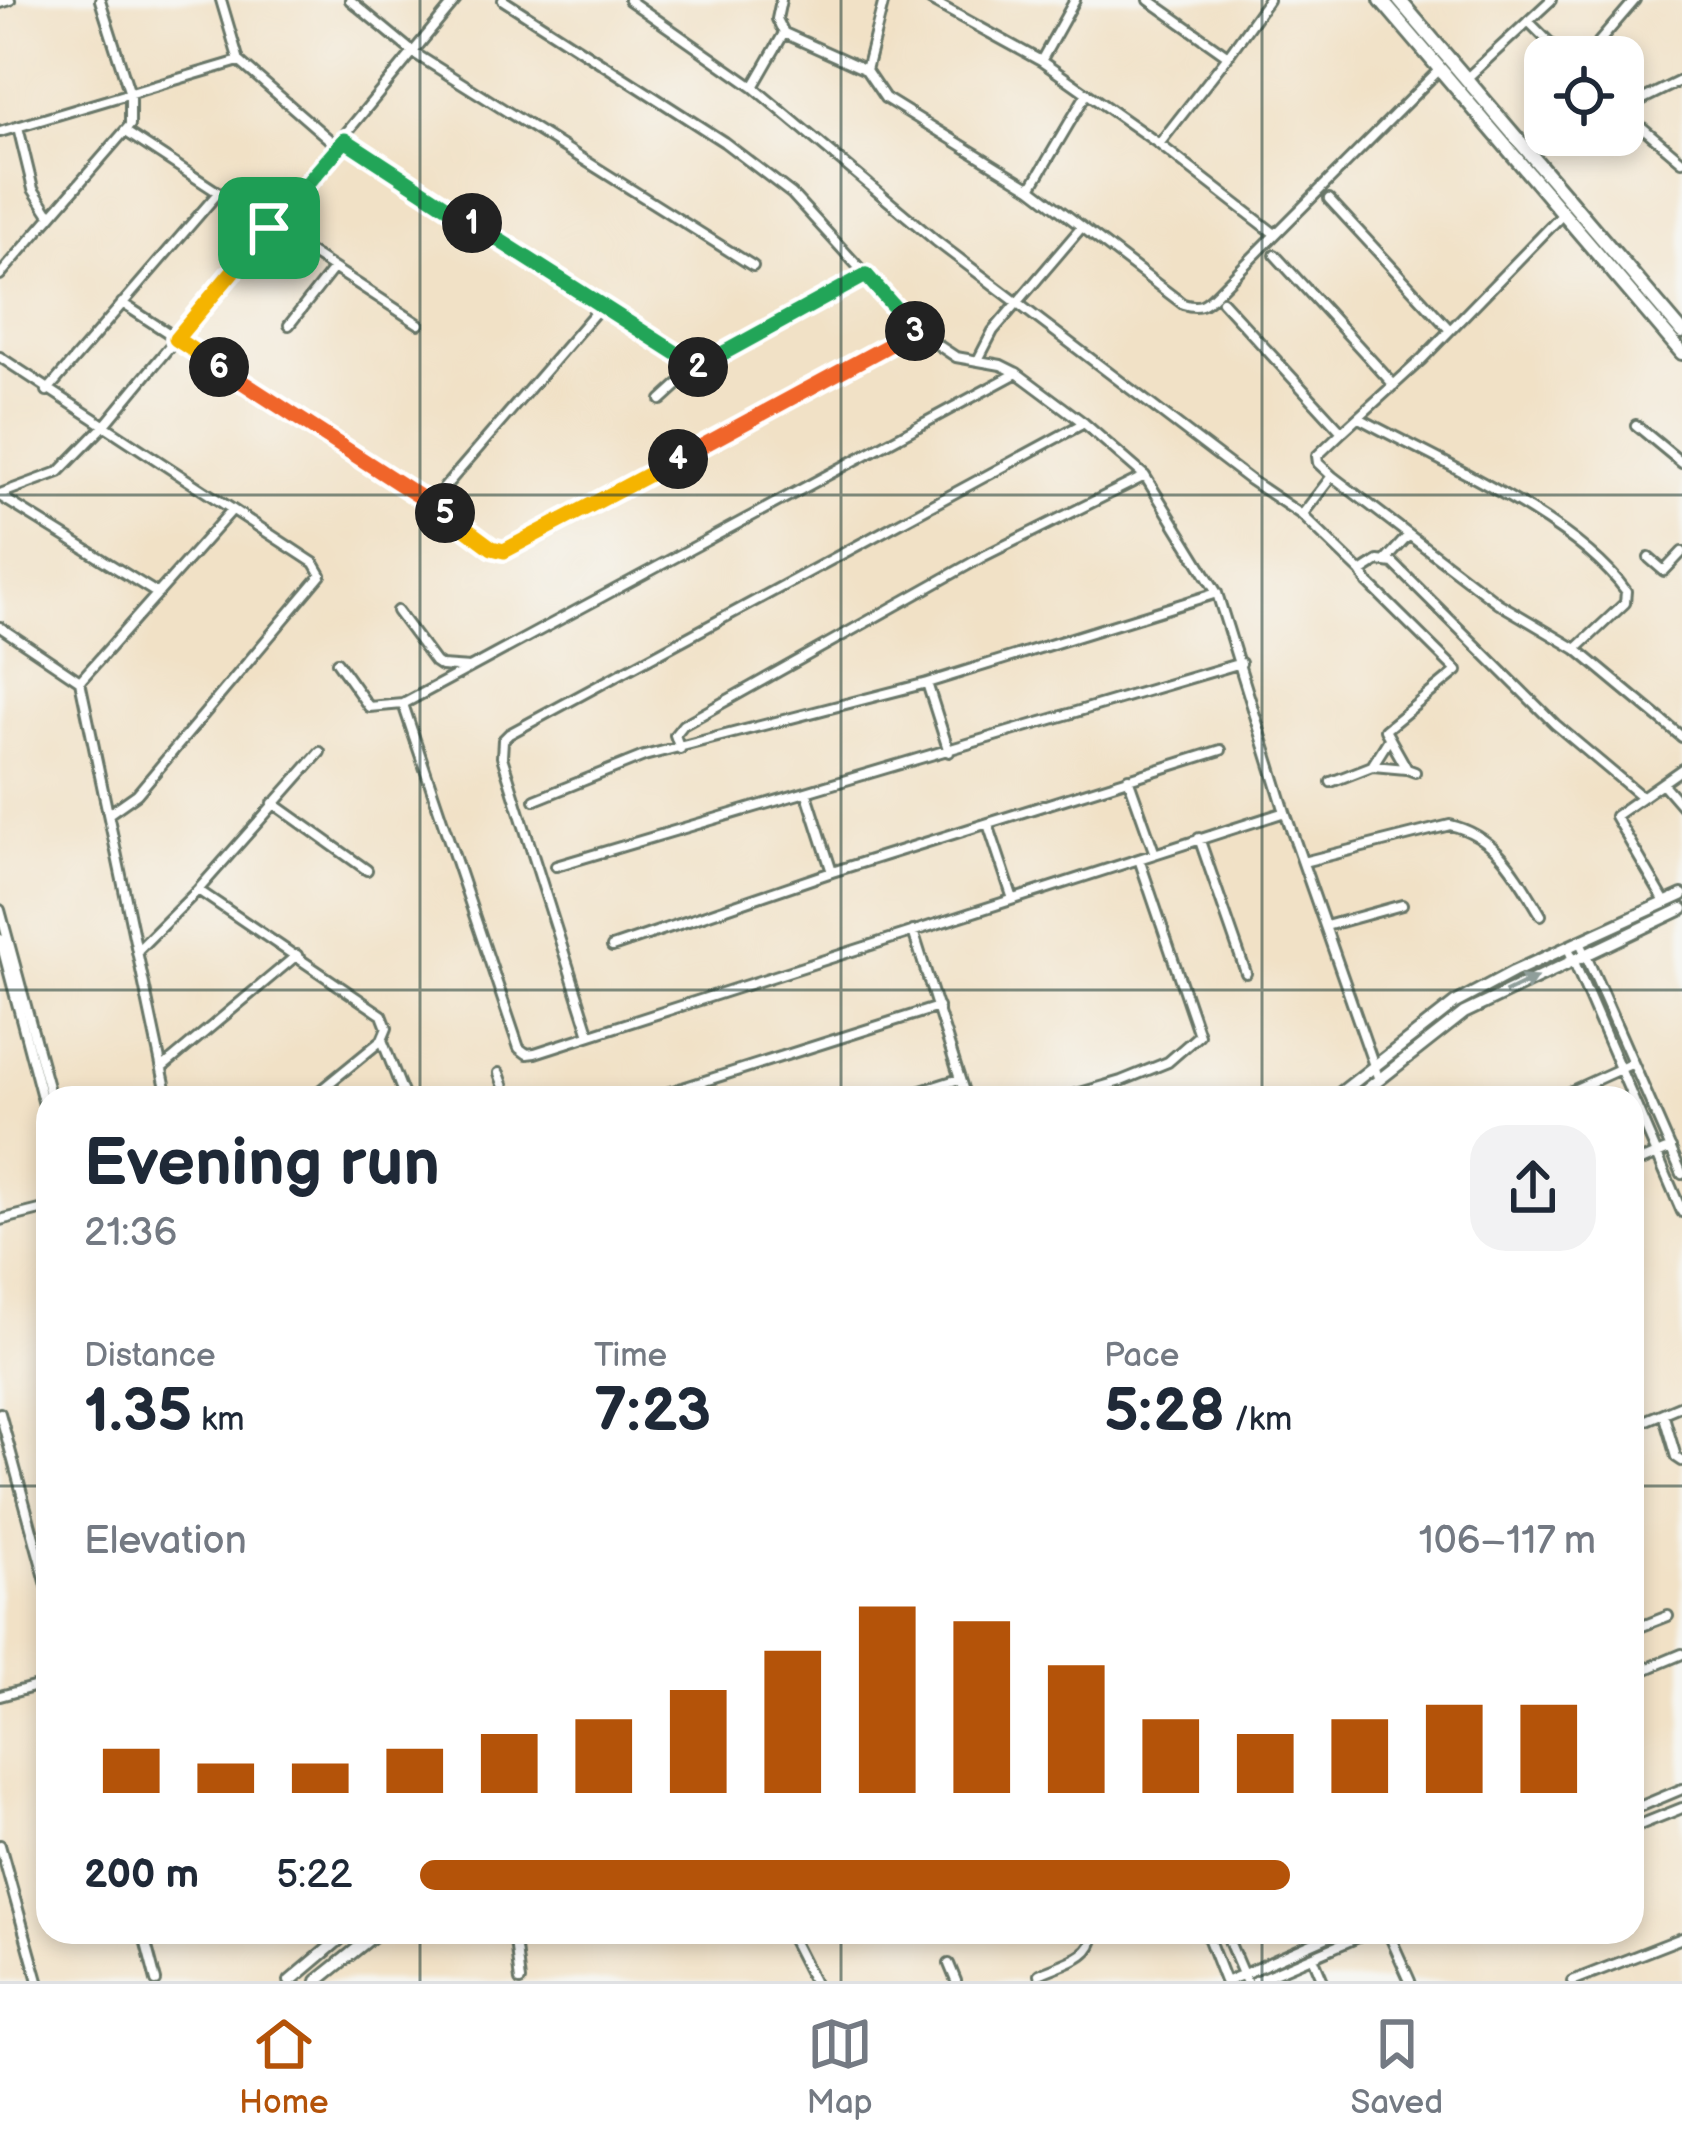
<!DOCTYPE html>
<meta charset="utf-8">
<style>
:root{--surface:#fff;--page:#f2f2f3;--text:#1f2937;--muted:#747a83;--line:#e0e1e3;--accent:#b45309}
body{margin:0;font-family:"Balsamiq Sans",sans-serif;background:var(--page);color:var(--text);height:100vh;display:flex;flex-direction:column;font-size:45px;white-space:nowrap}
*{box-sizing:border-box;margin:0}
p{font-size:39px;color:var(--muted)}
.icon{flex:none;width:66px;height:66px;fill:none;stroke:currentColor;stroke-width:2;stroke-linecap:round;stroke-linejoin:round}
.map{position:relative;flex:1;overflow:hidden}
.panel{position:absolute;left:36px;top:1086px;width:1608px;height:858px;display:flex;flex-direction:column;background:var(--surface);border-radius:36px;box-shadow:0 6px 18px #0003}
.panel>*{flex:none}
.tools{position:absolute;left:1524px;top:36px;display:grid;gap:24px}
.tools a{display:grid;place-items:center;width:120px;height:120px;border-radius:24px;background:var(--surface);box-shadow:0 6px 18px #0003;font-size:60px}
.pin{position:absolute;display:grid;place-items:center;width:102px;height:102px;color:#fff;margin:-51px;border-radius:24px;box-shadow:0 6px 18px #0006}
.km{position:absolute;width:60px;height:60px;margin:-30px;border-radius:50%;background:#222;color:#fff;font-size:33px;line-height:60px;text-align:center}
.round{display:grid;place-items:center;flex:none;width:126px;height:126px;border-radius:36px;background:var(--page)}
.headline{display:flex;align-items:center;justify-content:space-between;height:204px;padding:0 48px}
h1{font-size:66px;font-weight:600;line-height:90px}
.metrics{display:grid;grid-template-columns:repeat(3,1fr);gap:18px;height:204px;padding:12px 48px}
.metrics div{display:grid;align-content:center}
.metrics b{font-size:60px;font-weight:600}
.metrics small{font-size:33px;font-weight:400}
.metrics p{font-size:33px}
.chart{height:336px;padding:24px 48px}
.chart p{display:flex;justify-content:space-between}
.chart svg{width:100%;height:216px;margin-top:12px;stroke:var(--accent);stroke-width:6}
ul{padding:0 48px;list-style:none;font-size:39px}
li{display:grid;grid-template-columns:192px 144px 1fr;align-items:center;height:90px}
li i{height:30px;border-radius:15px;background:var(--accent)}
.tabs{display:flex;justify-content:space-around;align-items:center;height:168px;border-top:3px solid var(--line);background:var(--surface);font-size:33px;color:var(--muted)}
.tabs a{display:grid;justify-items:center;gap:6px}
.tabs .selected{color:var(--accent)}
.map>svg:first-child{display:block}
.lines{fill:none;stroke-linecap:round;stroke-linejoin:round}
.minor-casing{stroke:#687667;stroke-width:14}
.secondary-casing{stroke:#687667;stroke-width:16}
.primary-casing{stroke:#687667;stroke-width:18}
.minor{stroke:#fff;stroke-width:8}
.secondary{stroke:#fff;stroke-width:10}
.primary{stroke:#fff;stroke-width:12}
.oneway{fill:#8f9e9a}
.split-1-casing{stroke:#fff;stroke-width:24}
.split-2-casing{stroke:#fff;stroke-width:24}
.split-3-casing{stroke:#fff;stroke-width:24}
.split-4-casing{stroke:#fff;stroke-width:24}
.split-5-casing{stroke:#fff;stroke-width:24}
.split-6-casing{stroke:#fff;stroke-width:24}
.split-7-casing{stroke:#fff;stroke-width:24}
.split-1{stroke:#22a559;stroke-width:15}
.split-2{stroke:#22a559;stroke-width:15}
.split-3{stroke:#22a559;stroke-width:15}
.split-4{stroke:#f0652b;stroke-width:15}
.split-5{stroke:#f5b400;stroke-width:15}
.split-6{stroke:#f0652b;stroke-width:15}
.split-7{stroke:#f5b400;stroke-width:15}
.grid{fill:none;stroke:#1f3d34;stroke-width:3;stroke-opacity:0.55}
</style>
<div class="map">
<svg width="1682" height="1981" viewBox="0 0 1682 1981">
<rect width="100%" height="100%" fill="#f6f6f2"/>
<filter id="ink" filterUnits="userSpaceOnUse"><feTurbulence type="fractalNoise" baseFrequency=".00833" numOctaves="2"/><feDisplacementMap in="SourceGraphic" scale="24" xChannelSelector="R" yChannelSelector="G"/><feConvolveMatrix kernelMatrix="1 2 1 2 8 2 1 2 1" color-interpolation-filters="sRGB"/></filter>
<filter id="wash" filterUnits="userSpaceOnUse"><feTurbulence type="fractalNoise" baseFrequency=".004" numOctaves="4" result="noise"/><feDisplacementMap in="SourceGraphic" scale="48" xChannelSelector="R" yChannelSelector="G"/><feGaussianBlur stdDeviation="2.7" result="paint"/><feColorMatrix in="noise" values="0 0 0 0 0 0 0 0 0 0 0 0 0 0 0 0 0 1.4 0 .05"/><feComposite in="paint" operator="in"/></filter>
<g filter="url(#wash)">
<rect width="100%" height="100%" fill="#f1e1c6"/>
</g>
<g filter="url(#ink)">
<g class="lines">
<defs>
<path id="minor" d="M221,0L239,61L338,147
M350,0L414,53L753,266
M503,0L724,142L792,194L917,331L956,357L1001,365L1017,373L1084,423L1145,476L1217,593L1285,812L1379,1080
M629,0L753,87L936,241L1250,480L1302,515L1361,572L1368,583L1457,671L1385,730L1407,769L1415,772
M930,0L1041,61L1159,144L1275,234
M1149,0L1228,56L1159,144
M0,3L10,0
M1528,21L1564,57
M784,33L866,70L885,98L1031,188L1183,304C1199,309 1205,305 1216,294L1440,69
M1228,56L1268,0
M1586,57L1635,0
M1041,61L1075,0
M866,70L884,0
M1467,78L1551,0
M753,87L784,33L777,19L781,0
M1623,109L1682,80
M1623,111L1682,161
M18,127L33,189L50,215
M0,132L239,61
M126,132L419,324
M345,139L695,369
M1031,188L1087,93
M1329,199L1449,329
M1275,255L1394,385
M0,275L130,125V94L100,0
M1222,301L1342,432L1421,360L1564,213
M122,303L431,503L499,551L511,549L917,331
M289,325L333,269
M0,357L314,563L321,575L137,794L110,813
M978,360L993,331L1081,228
M1017,373L403,704L519,1048L527,1054L535,1053L1285,812
M47,391L218,193
M661,400L695,369L866,275
M1359,418C1438,461 1573,518 1626,591L1625,603L1576,649
M1636,425L1682,463
M1332,476L1498,603L1576,649L1682,737
M0,494L59,472L104,426L456,0
M0,496L158,594
M431,503L600,307
M1302,515L1332,476L1318,463L1317,456L1342,432
M1649,558L1664,571L1682,552
M1386,560L1408,536
M1361,572L1378,561L1393,563L1555,724L1642,797
M397,611L435,662L441,666L470,668
M0,627L80,681L168,1098
M337,662L369,707L403,704
M80,681L232,510
M927,683L949,752
M680,749L675,735L683,725L984,556L1145,476
M1373,766L1406,769
M1128,778L1155,854
M1331,782L1372,766L1389,739
M1663,784L1682,806
M807,794L832,872
M535,800L644,756L927,683L1217,593
M273,803L367,870
M988,824L1013,899
M1199,838L1246,973
M1303,862L1450,825C1498,836 1517,876 1541,915
M556,866L1241,663
M198,890L382,1015L387,1028L382,1040L405,1098
M1665,902L1615,816L1682,769
M0,910L51,1098
M1326,926L1402,905
M913,931L966,1098
M0,939L48,1120
M1580,942L1682,1174
M612,947L832,872L1221,750
M1568,948L1682,1212
M138,950L198,890L320,752
M590,1035L502,757L503,740L509,734L1084,423
M163,1067L297,955
M499,1073L508,1098
M311,1098L382,1040
M651,1098L938,1007
M899,1098L959,1079
M1063,1098L1121,1081L1168,1062L1199,1035L1139,859
M1556,1098L1633,1063
M1632,1165L1671,1148
M0,1220L48,1208
M0,1413L48,1589
M1663,1413L1676,1457L1682,1461
M1632,1426L1682,1405
M1632,1630L1668,1616
M1632,1675L1682,1654
M0,1696L48,1683
M1632,1810L1682,1789
M1632,1828L1682,1808
M0,1845L38,1981
M143,1932L156,1981
M514,1932L520,1981
M788,1932L813,1981
M1206,1932L1225,1981
M1225,1932L1246,1981
M1388,1932L1410,1981
M1313,1957L1323,1981
M949,1964L956,1981
M1039,1974C1059,1964 1096,1958 1093,1932
M1228,1981L1339,1932
M1255,1981L1370,1932
M1572,1981L1682,1938"/>
<path id="secondary" d="M1334,1098L1455,1003L1513,972L1682,895
M1356,1098L1464,1013L1682,909
M290,1981L348,1932
M317,1981L378,1932"/>
<path id="primary" d="M1381,0L1682,353
M1399,0L1682,332"/>
</defs>
<use href="#minor" class="minor-casing"/>
<use href="#secondary" class="secondary-casing"/>
<use href="#primary" class="primary-casing"/>
<use href="#minor" class="minor"/>
<use href="#secondary" class="secondary"/>
<use href="#primary" class="primary"/>
</g>
<defs><path id="oneway-solid" d="M-6-.8H1V-3.2L6.5 0L1 3.2V.8H-6Z" transform="scale(3)"/></defs>
<use class="oneway" href="#oneway-solid" transform="translate(1521 985) rotate(-26)"/>
</g>
<g class="lines" filter="url(#ink)">
<defs>
<path id="split-1" d="M269,228L345,140L472,223"/>
<path id="split-2" d="M472,223L698,367"/>
<path id="split-3" d="M698,367L866,275L915,331"/>
<path id="split-4" d="M678,459L915,331"/>
<path id="split-5" d="M445,513L492,548L504,551L678,459"/>
<path id="split-6" d="M219,367L445,513"/>
<path id="split-7" d="M219,367L176,339L269,228"/>
</defs>
<use href="#split-1" class="split-1-casing"/>
<use href="#split-2" class="split-2-casing"/>
<use href="#split-3" class="split-3-casing"/>
<use href="#split-4" class="split-4-casing"/>
<use href="#split-5" class="split-5-casing"/>
<use href="#split-6" class="split-6-casing"/>
<use href="#split-7" class="split-7-casing"/>
<use href="#split-1" class="split-1"/>
<use href="#split-2" class="split-2"/>
<use href="#split-3" class="split-3"/>
<use href="#split-4" class="split-4"/>
<use href="#split-5" class="split-5"/>
<use href="#split-6" class="split-6"/>
<use href="#split-7" class="split-7"/>
</g>
<path class="grid" d="M420,0V1098M841,0V1098M1262,0V1098M0,495H1682M0,990H1682M0,1486H48M1632,1486H1682M420,1932V1981M841,1932V1981M1262,1932V1981"/>
</svg>
<div class="tools">
<a><svg class="icon" aria-label="locate" viewBox="0 0 24 24"><circle cx="12" cy="12" r="6"/><path d="M12 2v4M12 18v4M2 12h4M18 12h4"/></svg></a>
</div>
<div class="pin" style="left:269px;top:228px;background:#1e9e55"><svg class="icon" aria-label="arrive" viewBox="0 0 24 24"><path d="M6 21V4h12l-3 4 3 4H6"/></svg></div>
<b class="km" style="left:472px;top:223px">1</b>
<b class="km" style="left:698px;top:367px">2</b>
<b class="km" style="left:915px;top:331px">3</b>
<b class="km" style="left:678px;top:459px">4</b>
<b class="km" style="left:445px;top:513px">5</b>
<b class="km" style="left:219px;top:367px">6</b>
<section class="panel">
<div class="headline"><div><h1>Evening run</h1><p>21:36</p></div><a class="round"><svg class="icon" aria-label="share" viewBox="0 0 24 24"><path d="M12 15V3M7 8l5-5 5 5M5 13v7h14v-7"/></svg></a></div>
<div class="metrics">
<div><p>Distance</p><b>1.35<small> km</small></b></div>
<div><p>Time</p><b>7:23</b></div>
<div><p>Pace</p><b>5:28<small> /km</small></b></div>
</div>
<div class="chart"><p><span>Elevation</span>106–117 m</p>
<svg viewBox="0 0 160 44" preserveAspectRatio="none"><path d="M5 44V35M15 44V38M25 44V38M35 44V35M45 44V32M55 44V29M65 44V23M75 44V15M85 44V6M95 44V9M105 44V18M115 44V29M125 44V32M135 44V29M145 44V26M155 44V26"/></svg>
</div>
<ul>
<li><b>200 m</b>5:22<i style="width:74%"></i></li>
</ul>
</section>
</div>
<nav class="tabs">
<a class="selected"><svg class="icon" aria-label="home" viewBox="0 0 24 24"><path d="M3 11l9-7 9 7M6 9v11h12V9"/></svg>Home</a>
<a><svg class="icon" aria-label="map" viewBox="0 0 24 24"><path d="M3 6l6-2 6 2 6-2v14l-6 2-6-2-6 2zM9 4v14M15 6v14"/></svg>Map</a>
<a><svg class="icon" aria-label="saved" viewBox="0 0 24 24"><path d="M7 4h10v16l-5-4-5 4z"/></svg>Saved</a>
</nav>
